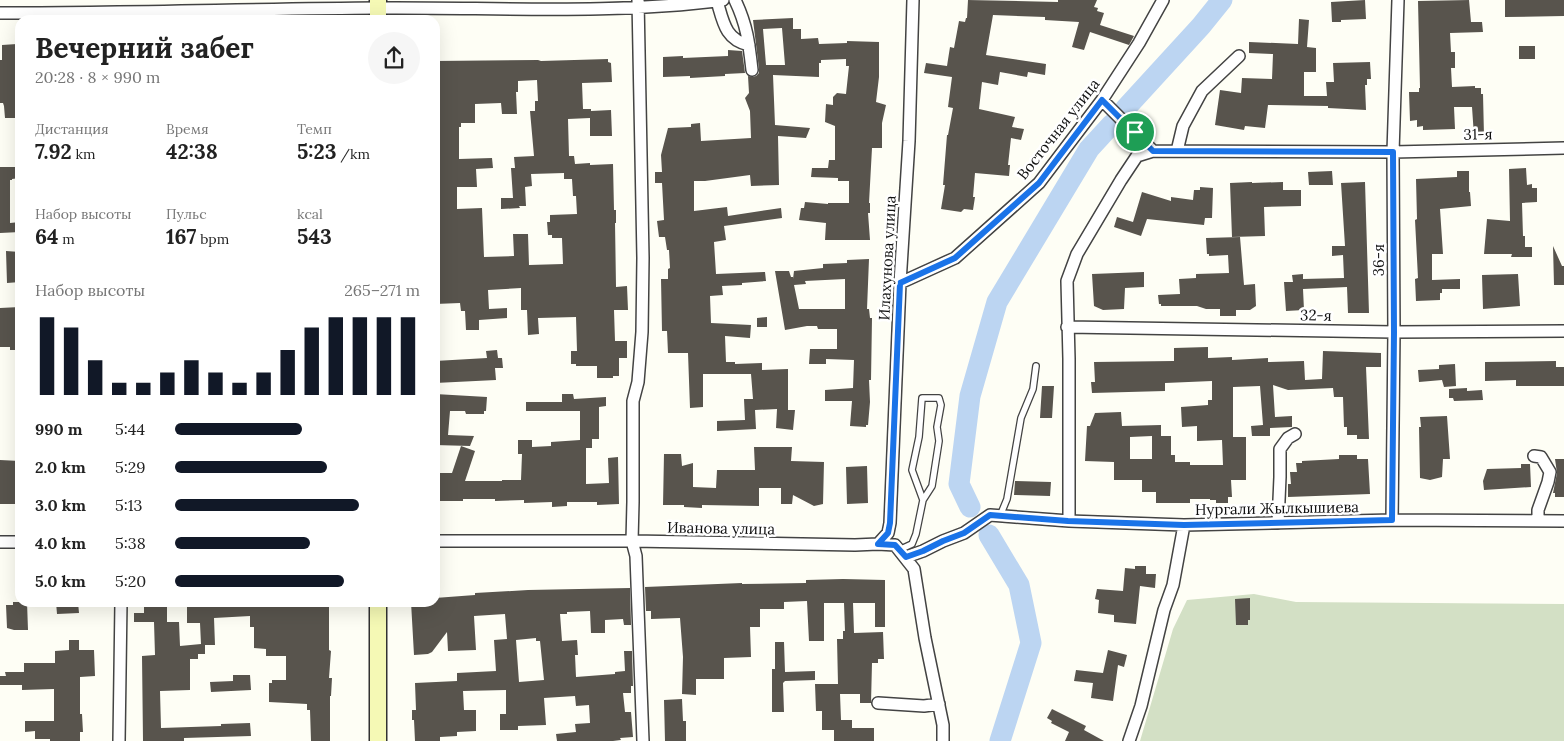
<!DOCTYPE html>
<html lang="ru">
<meta charset="utf-8">
<style>
:root{--surface:#fff;--page:#f6f6f6;--text:#222;--muted:#767676;--accent:#111827}
body{margin:0;font-family:Lora,serif;background:var(--page);color:var(--text);height:100vh;display:flex;flex-direction:column;font-size:19px;white-space:nowrap}
*{box-sizing:border-box;margin:0}
p{font-size:16px;color:var(--muted)}
.icon{flex:none;width:28px;height:28px;fill:none;stroke:currentColor;stroke-width:2;stroke-linecap:round;stroke-linejoin:round}
.map{position:relative;flex:1;overflow:hidden}
.drawer{position:absolute;left:15px;top:15px;width:425px;height:592px;display:flex;flex-direction:column;background:var(--surface);border-radius:15px;box-shadow:0 5px 20px #0002}
.drawer>*{flex:none}
.pin{position:absolute;display:grid;place-items:center;width:42px;height:42px;color:#fff;margin:-21px;border:2px solid #fff;border-radius:50%;box-shadow:0 1px 5px #0007}
.round{display:grid;place-items:center;flex:none;width:52px;height:52px;border-radius:26px;background:var(--page)}
.headline{display:flex;align-items:center;justify-content:space-between;height:85px;padding:0 20px}
h1{font-size:28px;font-weight:700;line-height:38px}
.stats{display:grid;grid-template-columns:repeat(3,1fr);gap:8px;height:85px;padding:5px 20px}
.stats div{display:grid;align-content:center}
.stats b{font-size:21px;font-weight:700}
.stats small{font-size:14px;font-weight:400}
.stats p{font-size:14px}
.chart{height:140px;padding:10px 20px}
.chart p{display:flex;justify-content:space-between}
.chart svg{width:100%;height:90px;margin-top:5px;stroke:var(--accent);stroke-width:6}
ul{padding:0 20px;list-style:none;font-size:16px}
li{display:grid;grid-template-columns:80px 60px 1fr;align-items:center;height:38px}
li i{height:12px;border-radius:6px;background:var(--accent)}
.map>svg:first-child{display:block}
.cemetery{fill:#d3e0c5}
.lines{fill:none;stroke-linecap:round;stroke-linejoin:round}
.river{stroke:#bcd5f2;stroke-width:21}
.building{fill:#58544d;fill-rule:evenodd}
.lane-casing{stroke:#434343;stroke-width:8}
.street-casing{stroke:#434343;stroke-width:14}
.secondary-casing{stroke:#323232;stroke-width:19}
.lane{stroke:#fff;stroke-width:5.5}
.street{stroke:#fff;stroke-width:11}
.secondary{stroke:#f5f9b5;stroke-width:16}
.route-casing{stroke:#fff;stroke-width:10}
.route{stroke:#1a73e8;stroke-width:6}
.labels{text-anchor:middle;dominant-baseline:central;stroke-width:5;stroke-linejoin:round;paint-order:stroke}
.street-label{font-size:15px;fill:#101010;stroke:#fff}
</style>
<div class="map">
<svg width="1564" height="741" viewBox="0 0 1564 741">
<rect width="100%" height="100%" fill="#fefef5"/>
<path class="cemetery" d="M1254,594L1296,602L1564,604V741H1140L1173,629L1187,600Z"/>
<g class="lines">
<path class="river" d="M1125,109L1201,26L1222,0
M970,507L959,484L970,396L997,302L1089,149L1112,124
M989,535L1019,585L1031,643L1000,741"/>
</g>
<path class="building" d="M968,0L1058,2V0H1097L1094,7L1098,8L1097,11L1104,13L1100,25L1134,36L1129,45L1090,32L1084,50L1072,47L1079,22L1045,20V17L993,15L986,55L1046,64L1045,75L1028,72L1027,77L1000,72L998,85L982,82L979,109L1015,117L1012,127L1024,129L1021,140L1011,138L1008,165H1010L1009,176L975,173L973,197H975L973,210L964,209L961,212L941,209L945,185H943L947,135H948L953,108L948,107L952,77L924,73L926,63L947,66L950,47L954,48L959,21L965,22L966,18H967Z
M1365,0L1366,19L1341,20V22H1332L1331,2Z
M1469,0L1471,22H1482L1483,32L1450,33L1451,52H1455V68H1451L1452,87L1475,86V88H1481V94H1483L1484,136H1474L1472,107H1454L1455,129L1423,130V126L1417,127V120L1410,121L1409,92H1419V88H1420L1418,1Z
M1505,0H1564V16L1505,17Z
M793,18V29H801V39L818,38L819,44L847,43V41L879,42V77L876,102L886,105L882,123V148H872L869,203H870V213H868L870,240H825L826,223L799,220L801,208H804L805,202L828,204V203H849V181H838V178L811,177L812,168H828L829,160H835V126L825,122L826,104L833,105V97L837,93L846,94L849,66H846V59L821,60V63H819V77L773,75L775,125L810,128L806,138L778,136L779,185L751,186L750,175L705,181H694V211L727,207L728,216L781,208L782,218L724,226L726,240L714,242L716,274L765,272L766,281L742,283V285L722,286L723,295L710,296L711,323L751,325L750,338L725,336L726,362H735V364L762,363V370L788,369V410H795L793,430L776,428L777,409L755,410L756,429L717,431V421L745,420L744,399H753L751,374H703V407L690,408L688,353H668L667,331H662L661,279H668V269L670,268L669,250H667L665,237H659L657,221L664,220L662,183H655V172H662L661,155L668,128L691,127V124L700,123L701,141L751,138L750,111L745,98L749,93L748,76L752,77L756,76L759,73V69L753,20ZM782,28L785,65H766L763,29Z
M1299,19L1309,20L1307,47L1316,48V72H1304V96H1327L1326,82H1334L1333,63L1370,62L1371,79H1367V85H1365L1366,110L1328,108V106L1268,105L1265,128L1245,126L1244,130L1215,125L1220,90L1241,93L1242,78L1272,79L1273,54L1249,53V42L1298,44Z
M17,44L18,61H20V118H5L4,106L3,103H0V60H2V45Z
M1519,46H1535V59H1519Z
M728,50L742,51L745,73L725,74V76L690,78V76L663,77V57L683,56V58L728,56Z
M608,59V62L611,63L612,82L582,83L583,109H591V111L611,110L612,136H590V118L568,119L569,156H574L575,164L590,163V165L613,164L614,210H616V223H615L616,287L627,286L628,310H614L615,341H627V358H619V376H613V378H597V366H576V364H571V351H577L576,317L538,318L539,334L528,335L527,310H521V288L488,290L489,309L507,308V318L479,320V330H466L465,311H461L460,303L435,304V267H439L438,245H435V61L538,60L541,61ZM537,80L538,101H535V111H530L534,156L514,157L515,168H511L513,198H501V209L520,208L519,206H526L525,187L532,186L531,174L564,173V179H572L573,196H576L577,214L550,215V222H547L548,235H552V238H562L563,264L529,265L528,234H513L514,256L484,257L482,208L457,209V187H477L476,169L493,168L492,158L459,159V127H461V123H475V104L501,103L502,114H517L516,92H518V81Z
M0,167H20V178L12,179V180H10V223L20,222V232L0,233Z
M1526,168L1527,185L1532,184V188H1537V202L1522,203L1523,236H1525V247H1532V257H1511L1512,254H1484L1487,219L1510,221L1509,169Z
M1332,171L1333,185H1309L1308,172Z
M1457,171H1469V192H1470L1471,206L1440,209L1443,254H1432V280L1460,279V289H1442V293H1440V300L1416,301L1415,279L1418,278L1415,220L1417,219L1416,179L1457,177Z
M1252,182V183L1283,182V190H1301V206L1264,207L1265,236L1232,237L1230,183Z
M1365,182L1369,313H1348L1347,287L1303,289L1304,310L1286,311L1284,282H1293L1292,275L1303,274V279L1344,278L1343,255L1332,256V246H1345L1341,183Z
M1200,187L1213,188L1212,218H1205L1204,225L1147,219L1141,236L1114,227L1117,217L1133,222L1142,192L1171,201V197L1193,200L1194,190H1200Z
M1240,237L1244,285L1255,284L1256,306L1250,310H1236V316H1220V309H1206L1197,306H1161V304H1159L1158,295L1180,294L1179,279L1196,278V274L1229,273L1228,255L1209,256V254H1207L1206,238Z
M1553,246L1562,266H1564V285H1554Z
M6,251L20,252V282L7,283Z
M869,259L867,309H869L870,318H872L871,380H869L870,402L868,425H866V427L850,426L852,401H825V390L853,388L854,360L826,359V364H809L810,349H837V329H818L817,326H807L785,330L775,271H789L791,277H793V279L794,271L823,268V264L847,263V260ZM845,279V309H799L794,285L806,284L805,281Z
M1144,272V287L1125,288L1124,309L1103,310L1094,306L1092,274Z
M1518,274L1520,306L1483,309L1482,275Z
M20,307V350H10V347H0V308Z
M767,317V327H757V318Z
M1208,347V358L1232,357V360L1268,358V362L1304,361L1305,380L1322,379L1323,351L1381,353V367H1366L1369,439H1357V435H1347V427H1344L1343,397H1334L1333,388L1288,390L1273,385L1275,417L1292,416V427L1270,428V436H1252L1251,426L1263,425L1260,386L1233,387V437H1246V480H1231L1232,497H1228V503H1216V500H1210V499H1190V503H1156V492H1142V480H1114V462L1085,461L1087,426H1090L1095,413L1121,412L1122,426L1161,425V436H1171V455H1175V462H1190V465H1223L1222,440L1197,441V426L1182,427L1181,407L1208,405V400H1212V381L1165,383V391L1092,393L1091,382H1095L1094,362L1174,361V348ZM1152,436V459H1130V437Z
M497,350L498,358H502L503,368H495L496,380L435,383V361L487,358L486,351Z
M1556,361V367H1564V386H1516V380L1485,381V362Z
M1455,364L1456,386L1444,387L1442,380L1419,382L1418,370L1439,369V365Z
M1042,386H1054L1052,418H1040Z
M1467,388V391L1482,390L1483,400L1454,401L1453,398H1449V389Z
M435,394L487,397L486,411H484V414H466L465,411H450L448,435L474,436L470,446L435,445Z
M562,394H573L574,399L606,397V406L599,407V439H592V448H586V484L609,483L608,458L618,457L619,504L597,505V502H567V506L552,507V502L524,503V500L495,501V499H463V501H435V473H452L461,446L475,451L465,481H502V480H521L522,454H518V440H532V447L551,446V442L580,440V411H526V402H562Z
M1447,416L1450,459H1443L1442,477L1430,480L1420,478L1419,427H1421L1420,417Z
M754,447H792L791,461L824,462L823,504L814,506L793,495L792,504H781V488H759V506L702,505V508L684,507V505H663L664,454H681L682,466L693,463V487L716,488L717,470H755Z
M1339,455H1357V459H1368L1370,494L1288,497V484H1291L1290,472H1297L1296,463H1302V461L1339,459Z
M1555,459H1564V497H1555V493H1553L1557,473Z
M0,460L20,461V482H17L16,504H0Z
M1521,464H1530L1531,487L1484,490L1483,481L1487,469L1521,468Z
M867,466L868,503L847,504L846,467Z
M1015,481L1051,482L1050,496L1014,495Z
M1135,566H1146V574H1156L1155,588L1140,586L1136,624L1114,622V615L1098,613L1099,600L1095,599L1097,589L1123,591L1125,568L1135,569Z
M843,579L885,580V627H875V603H853L854,633L883,632L884,659H878V663H872L871,703H860V694H840L841,720H852V728H874V741H834V730H822V711H816L815,684H838L837,639H843V631H845L844,603H824V641H809L807,601L784,602V609H760V627H750L751,657L724,658V679H696V695L682,694L683,657L680,618L651,619V611H646L645,587L742,583V584L806,583V580Z
M630,588L631,625H624L623,619L605,620V633H591L590,611L567,612V614H560L562,641L577,640L578,655H575L576,677L615,674V672L625,671L624,651H632L633,686H631V693H623L625,712H631L633,737L620,738L621,740L613,741H557L556,734L576,732L575,724L590,723L589,705L576,706L575,696L544,698L546,725L518,726V730H500V714H506V690L463,691L464,710H476V731L457,732V736L440,737V741H415L414,720H412V710H416L415,683L457,681V673L496,671L494,640L507,639L505,614L474,616L476,650L448,651L447,632L432,652L428,654L414,655L411,602H435V598L475,595V593L528,590ZM536,638V641H540L544,680L519,682L516,640Z
M1250,598V620H1248V625H1236L1235,599Z
M13,602H27L28,630H14L7,628L6,605H13Z
M56,602H78L79,613L57,614Z
M144,602H167V622H179L180,646L201,644L200,623H187V602H329V650L331,651L329,678H332L331,696H330V741H311L310,710H307V704L269,702V683H272V680H286V656H266V649L254,648V627H250V616L214,618L215,645H205V654H198V659H190V690L160,691L161,728L221,726V724L250,723L251,736L184,738V741H143L142,656L155,655L154,622H134V613H144Z
M69,640H79V650H94L95,676L80,677V714H82L83,732H80V741H50V739H35V731L25,732V721H54V689L22,690V685H0V676H6L5,672H24V663H55V651L69,650Z
M775,642H784L785,672L815,671V680L785,681L783,683L784,712H772V669H775Z
M1108,650L1127,655L1124,667L1118,665L1113,701L1091,698L1093,683L1074,681L1076,670L1103,673Z
M233,675H250L251,690L211,692L210,682L233,681Z
M682,699L683,721H686V741H665L664,700Z
M1052,709L1086,726L1084,730L1104,741H1065L1069,732L1051,723L1052,721L1047,718Z"/>
<g class="lines">
<defs>
<path id="lane" d="M1000,516L1007,499L1021,418L1033,389L1036,366
M899,550L912,544L916,534L923,500L932,486L939,441L937,427L941,405L939,398H922L919,437L912,470L923,500"/>
<path id="street" d="M638,0L643,258L642,332L638,382L633,401V502L632,541L636,556L643,741
M735,0C747,25 749,43 752,70
M717,1C723,21 725,40 749,45
M0,13C126,13 252,9 379,8C492,7 611,15 723,0
M1102,100L1153,151
M1177,151L1183,126L1202,91L1239,56
M900,283L955,258L1039,183L1102,100L1139,43L1163,0
M1067,327L1394,332L1564,331
M1534,456L1541,457L1550,472L1548,482L1538,510V521
M1392,520L1394,332L1393,152L1398,0
M1069,521V359L1067,281L1077,254L1121,180L1137,156L1153,151L1393,152L1564,148
M1278,523L1280,477V449L1288,438L1295,434
M435,541H632L855,545L878,544L895,545L914,569L925,638L943,725V741
M0,542H20
M878,544L888,533L890,523L900,283L909,141L913,0
M906,557L923,551L943,541L964,533L990,515L1069,521L1184,525L1392,520L1564,521
M878,703L924,706L939,704
M119,741L121,602
M1129,741L1141,706L1164,610L1173,585L1184,525"/>
<path id="secondary" d="M378,20V0
M378,602V741"/>
</defs>
<use href="#lane" class="lane-casing"/>
<use href="#street" class="street-casing"/>
<use href="#secondary" class="secondary-casing"/>
<use href="#lane" class="lane"/>
<use href="#street" class="street"/>
<use href="#secondary" class="secondary"/>
</g>
<g class="lines">
<defs>
<path id="route" d="M1102,100L1153,151L1393,152L1394,332L1392,520L1184,525L1068,521L990,515L964,533L943,541L923,551L906,557L895,545L878,544L888,533L890,523L900,283L955,258L1039,183Z"/>
</defs>
<use href="#route" class="route-casing"/>
<use href="#route" class="route"/>
</g>
<g class="labels">
<g class="street-label">
<text transform="translate(1058 129) rotate(-52)">Восточная улица</text>
<text transform="translate(1478 134) rotate(-1)">31-я</text>
<text transform="translate(887 258) rotate(-87)">Илахунова улица</text>
<text transform="translate(1378 260) rotate(-90)">36-я</text>
<text transform="translate(1316 315) rotate(1)">32-я</text>
<text transform="translate(1277 508) rotate(-1)">Нургали Жылкышиева</text>
<text transform="translate(721 528) rotate(1)">Иванова улица</text>
</g>
</g>
</svg>
<div class="pin" style="left:1135px;top:132px;background:#1e9e55"><svg class="icon" aria-label="arrive" viewBox="0 0 24 24"><path d="M6 21V4h12l-3 4 3 4H6"/></svg></div>
<section class="drawer">
<div class="headline"><div><h1>Вечерний забег</h1><p>20:28 · 8 × 990 m</p></div><a class="round"><svg class="icon" aria-label="share" viewBox="0 0 24 24"><path d="M12 15V3M7 8l5-5 5 5M5 13v7h14v-7"/></svg></a></div>
<div class="stats">
<div><p>Дистанция</p><b>7.92<small> km</small></b></div>
<div><p>Время</p><b>42:38</b></div>
<div><p>Темп</p><b>5:23<small> /km</small></b></div>
</div>
<div class="stats">
<div><p>Набор высоты</p><b>64<small> m</small></b></div>
<div><p>Пульс</p><b>167<small> bpm</small></b></div>
<div><p>kcal</p><b>543</b></div>
</div>
<div class="chart"><p><span>Набор высоты</span>265–271 m</p>
<svg viewBox="0 0 160 44" preserveAspectRatio="none"><path d="M5 44V6M15 44V11M25 44V27M35 44V38M45 44V38M55 44V33M65 44V27M75 44V33M85 44V38M95 44V33M105 44V22M115 44V11M125 44V6M135 44V6M145 44V6M155 44V6"/></svg>
</div>
<ul>
<li><b>990 m</b>5:44<i style="width:52%"></i></li>
<li><b>2.0 km</b>5:29<i style="width:62%"></i></li>
<li><b>3.0 km</b>5:13<i style="width:75%"></i></li>
<li><b>4.0 km</b>5:38<i style="width:55%"></i></li>
<li><b>5.0 km</b>5:20<i style="width:69%"></i></li>
</ul>
</section>
</div>
